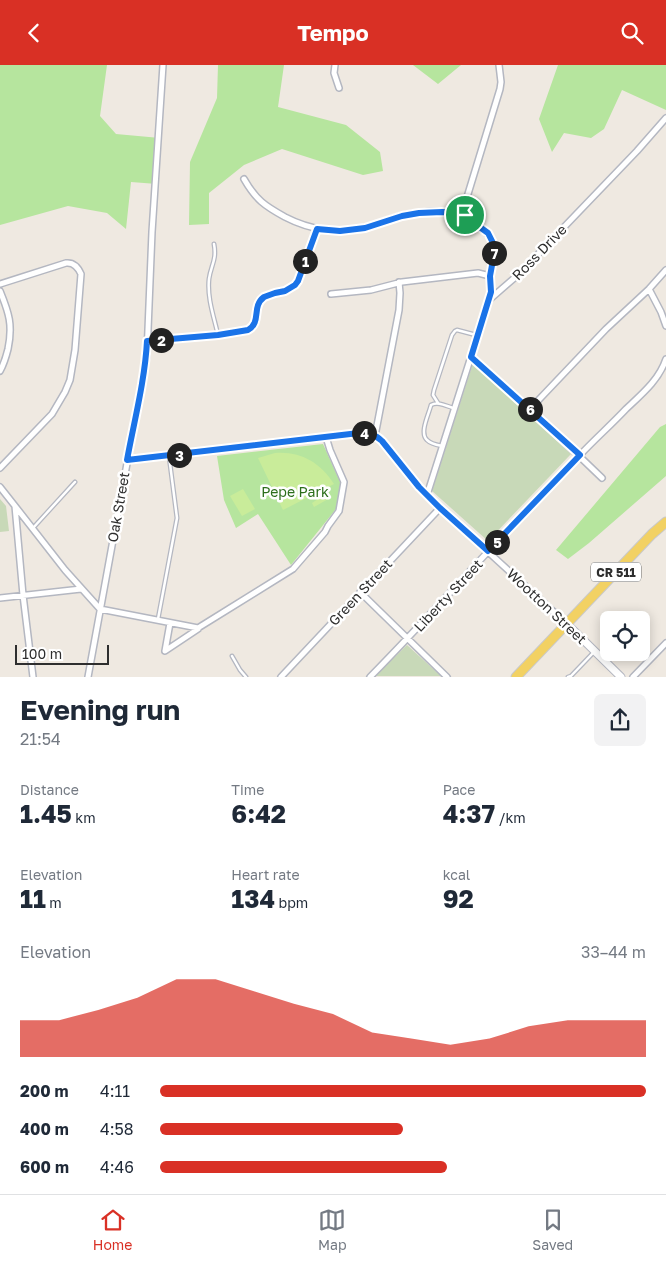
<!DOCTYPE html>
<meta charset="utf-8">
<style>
:root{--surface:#fff;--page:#f2f2f3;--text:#1f2937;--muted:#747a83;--line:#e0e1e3;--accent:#d93025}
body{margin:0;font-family:"Golos Text",sans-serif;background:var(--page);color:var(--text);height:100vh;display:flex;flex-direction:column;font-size:19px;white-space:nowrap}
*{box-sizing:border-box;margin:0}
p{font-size:16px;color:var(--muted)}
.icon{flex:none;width:28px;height:28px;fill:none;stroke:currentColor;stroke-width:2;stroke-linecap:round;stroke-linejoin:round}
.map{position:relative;height:612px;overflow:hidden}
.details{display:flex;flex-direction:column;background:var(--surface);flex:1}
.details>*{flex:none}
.tools{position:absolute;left:600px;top:546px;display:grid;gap:10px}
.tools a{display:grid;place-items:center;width:50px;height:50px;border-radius:8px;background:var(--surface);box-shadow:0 2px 12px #0003;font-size:25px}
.scale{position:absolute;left:15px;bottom:12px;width:94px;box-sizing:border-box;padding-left:5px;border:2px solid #2e2e2e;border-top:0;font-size:14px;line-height:18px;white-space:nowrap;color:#2e2e2e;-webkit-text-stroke:4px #fff;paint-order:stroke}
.pin{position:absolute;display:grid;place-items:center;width:42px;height:42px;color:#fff;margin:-21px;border:2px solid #fff;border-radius:50%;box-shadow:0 1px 5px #0007}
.km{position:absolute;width:25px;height:25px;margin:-12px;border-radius:50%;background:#222;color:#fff;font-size:14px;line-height:25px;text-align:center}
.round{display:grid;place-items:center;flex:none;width:52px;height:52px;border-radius:8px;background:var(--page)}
.head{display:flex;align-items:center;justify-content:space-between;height:85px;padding:0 20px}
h1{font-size:28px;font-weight:700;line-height:38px}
.figures{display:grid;grid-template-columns:repeat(3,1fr);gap:8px;height:85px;padding:5px 20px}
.figures div{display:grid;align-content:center}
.figures b{font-size:25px;font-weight:700}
.figures small{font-size:14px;font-weight:400}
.figures p{font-size:14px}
.chart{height:140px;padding:10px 20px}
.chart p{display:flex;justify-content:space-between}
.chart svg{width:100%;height:90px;margin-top:5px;fill:var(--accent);opacity:.7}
ul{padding:0 20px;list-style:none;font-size:16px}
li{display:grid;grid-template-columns:80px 60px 1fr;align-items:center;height:38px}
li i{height:12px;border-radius:6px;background:var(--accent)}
header{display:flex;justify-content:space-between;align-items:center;height:65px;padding:0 20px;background:var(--accent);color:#fff;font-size:22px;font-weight:700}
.menu{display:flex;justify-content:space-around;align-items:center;height:70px;border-top:1px solid var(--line);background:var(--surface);font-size:14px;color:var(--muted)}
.menu a{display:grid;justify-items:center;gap:2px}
.menu .active{color:var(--accent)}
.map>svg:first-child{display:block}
.green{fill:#b6e59e}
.cemetery{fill:#c8d9b8}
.pitch{fill:#c9ec9a}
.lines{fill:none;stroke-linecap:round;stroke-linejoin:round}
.service-casing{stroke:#b4b7c1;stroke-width:5}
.minor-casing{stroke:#b4b7c1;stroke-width:8}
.tertiary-casing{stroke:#b4b7c1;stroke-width:9}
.primary-casing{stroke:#c9c9c9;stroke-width:11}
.service{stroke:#fff;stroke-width:2.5}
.minor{stroke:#fff;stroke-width:5}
.tertiary{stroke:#fff;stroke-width:7}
.primary{stroke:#f2d163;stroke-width:9}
.route-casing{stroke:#fff;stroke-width:10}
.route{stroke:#1a73e8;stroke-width:6}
.labels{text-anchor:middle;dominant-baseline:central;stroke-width:5;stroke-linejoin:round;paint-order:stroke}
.shield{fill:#fff;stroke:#6d6d6d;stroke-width:1}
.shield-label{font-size:12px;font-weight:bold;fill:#2e2e2e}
.street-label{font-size:14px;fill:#2e2e2e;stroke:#fff}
.park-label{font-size:14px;fill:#2c6e1b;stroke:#fff}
</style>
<header><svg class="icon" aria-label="back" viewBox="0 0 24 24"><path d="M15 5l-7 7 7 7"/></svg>Tempo<svg class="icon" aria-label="search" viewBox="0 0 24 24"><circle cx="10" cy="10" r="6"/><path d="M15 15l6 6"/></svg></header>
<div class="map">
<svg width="666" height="612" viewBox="0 0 666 612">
<rect width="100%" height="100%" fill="#efe9e1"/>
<path class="green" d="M0,0H107L100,51L116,69L160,73L157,119L131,117L126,164L107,148L68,141L0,160Z
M218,0H284L278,42L346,60L380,87L383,106L363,110L282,84L244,100L209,128V159L189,160L190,97L217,33Z
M413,0H461L438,19Z
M558,0H666V45L622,25L604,64L591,73L564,68L552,87L539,54Z
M666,359V411L589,478L568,494L556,485L660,362Z
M323,379L341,419L336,444L291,500L258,449L236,463L224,435L217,391Z"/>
<path class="cemetery" d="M473,298L571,389L488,476L432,426Z
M0,434L6,441L9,466L0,467Z
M407,580L441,611H375Z"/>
<path class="pitch" d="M275,388C300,386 320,397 334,419L283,445L258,393Z
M243,424L255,444L242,451L230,431Z
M327,428L330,433L314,442L312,438Z"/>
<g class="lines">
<defs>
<path id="service" d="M214,179C217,195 211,200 209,214C207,233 214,252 218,270
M438,338L433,330L434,325L452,270L455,266L457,265L476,270
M442,381C437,380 431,379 427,375C419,368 429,349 431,340C438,336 446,341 453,343
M33,463L75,417
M158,554L177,453L169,391
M232,591L240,605L246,612
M568,612L571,611L594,587"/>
<path id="minor" d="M335,0L334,8L339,23
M244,114C256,135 265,141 285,152C310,165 340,170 367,162C378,159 389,154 400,151C421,146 443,145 464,148C470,157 481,161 488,169C499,182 490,197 490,211C489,222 492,224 489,235
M464,148V142L500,24L501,17L499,0
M0,219L66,198C74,197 78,202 81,209L75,285L70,315L65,327L52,349L0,403
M649,224L661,247L666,261
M0,226C9,248 13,260 8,284C6,292 4,299 0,306
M331,229L371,225L402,217L478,208L490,211
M147,276L218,270L248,265C262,257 251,242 264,232L275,228L285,226L295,220L298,216L317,164
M471,292L530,344L602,413
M530,344L606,264L649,224L666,205
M375,371L399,245L400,228L399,217
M127,395L359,368L371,369L379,373L419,422L440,443L566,558
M0,422L15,441L23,530L33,612
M427,430L489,235L519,209L637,86L666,53
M15,441L65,505L100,544L198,563L293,504L325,467L328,461L339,446L344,417L330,385L326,372
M360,527L447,612
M0,533L81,524
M170,558L165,586L198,564
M88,612L147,289L152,167L163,0
M281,612L440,443
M370,612C442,539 508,462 580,390C595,374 611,360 626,344C642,329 659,315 666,294
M633,612L666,578"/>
<path id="tertiary" d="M566,558L621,612"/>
<path id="primary" d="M516,612L652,469L666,457"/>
</defs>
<use href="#service" class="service-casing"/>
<use href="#minor" class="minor-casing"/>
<use href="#tertiary" class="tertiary-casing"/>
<use href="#primary" class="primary-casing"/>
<use href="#service" class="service"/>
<use href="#minor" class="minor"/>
<use href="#tertiary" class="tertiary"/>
<use href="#primary" class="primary"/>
</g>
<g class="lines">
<defs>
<path id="route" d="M442,147L464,148L470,155L488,168L494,180L493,195L490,211L491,227L471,292L580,390L488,486L440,443L419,422L382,376C375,369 368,368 359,368L127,395C134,357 145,315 147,276L218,270L248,265C262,257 251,242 264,232L275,228L285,226L295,220L298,216L317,164L340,166L365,163L402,151L419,148Z"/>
</defs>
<use href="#route" class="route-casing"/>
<use href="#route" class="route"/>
</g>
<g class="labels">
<rect class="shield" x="591" y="497.5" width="50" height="19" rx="4"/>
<g class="shield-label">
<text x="616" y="507">CR 511</text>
</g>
<g class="street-label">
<text transform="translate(539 187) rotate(-46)">Ross Drive</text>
<text transform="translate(118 442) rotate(-80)">Oak Street</text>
<text transform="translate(360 527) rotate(-47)">Green Street</text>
<text transform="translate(448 530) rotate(-47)">Liberty Street</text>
<text transform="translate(547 541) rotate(43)">Wootton Street</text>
</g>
<g class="park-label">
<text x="295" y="426">Pepe Park</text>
</g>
</g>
</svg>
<div class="tools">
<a><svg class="icon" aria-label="locate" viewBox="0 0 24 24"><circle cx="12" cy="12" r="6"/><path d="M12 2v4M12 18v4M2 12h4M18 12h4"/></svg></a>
</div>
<div class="scale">100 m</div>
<div class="pin" style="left:465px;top:150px;background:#1e9e55"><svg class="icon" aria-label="arrive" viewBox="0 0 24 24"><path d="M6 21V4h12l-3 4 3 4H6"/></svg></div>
<b class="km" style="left:305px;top:196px">1</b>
<b class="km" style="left:161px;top:275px">2</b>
<b class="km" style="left:179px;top:390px">3</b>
<b class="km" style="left:364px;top:368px">4</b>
<b class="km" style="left:497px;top:477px">5</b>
<b class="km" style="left:530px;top:344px">6</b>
<b class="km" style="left:494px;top:188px">7</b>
</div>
<section class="details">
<div class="head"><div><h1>Evening run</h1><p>21:54</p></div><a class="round"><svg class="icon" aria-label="share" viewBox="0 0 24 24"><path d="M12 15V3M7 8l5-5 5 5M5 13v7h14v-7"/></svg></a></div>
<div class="figures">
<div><p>Distance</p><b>1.45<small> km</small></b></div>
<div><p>Time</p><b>6:42</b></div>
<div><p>Pace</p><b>4:37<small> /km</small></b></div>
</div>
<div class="figures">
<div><p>Elevation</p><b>11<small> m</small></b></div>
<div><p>Heart rate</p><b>134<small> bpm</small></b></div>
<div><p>kcal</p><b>92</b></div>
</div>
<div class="chart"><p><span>Elevation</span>33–44 m</p>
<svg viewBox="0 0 160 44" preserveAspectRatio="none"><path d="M0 44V26L10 26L20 21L30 15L40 6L50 6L60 12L70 18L80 23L90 32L100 35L110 38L120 35L130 29L140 26L150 26L160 26V44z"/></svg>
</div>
<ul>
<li><b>200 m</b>4:11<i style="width:100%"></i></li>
<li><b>400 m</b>4:58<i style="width:50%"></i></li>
<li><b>600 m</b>4:46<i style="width:59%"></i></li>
</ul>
</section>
<nav class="menu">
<a class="active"><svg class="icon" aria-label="home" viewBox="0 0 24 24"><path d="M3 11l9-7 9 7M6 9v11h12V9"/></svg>Home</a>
<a><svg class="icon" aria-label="map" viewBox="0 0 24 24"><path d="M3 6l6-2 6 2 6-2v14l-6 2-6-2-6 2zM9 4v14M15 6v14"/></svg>Map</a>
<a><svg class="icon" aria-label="saved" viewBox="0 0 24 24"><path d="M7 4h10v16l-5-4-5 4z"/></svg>Saved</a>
</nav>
